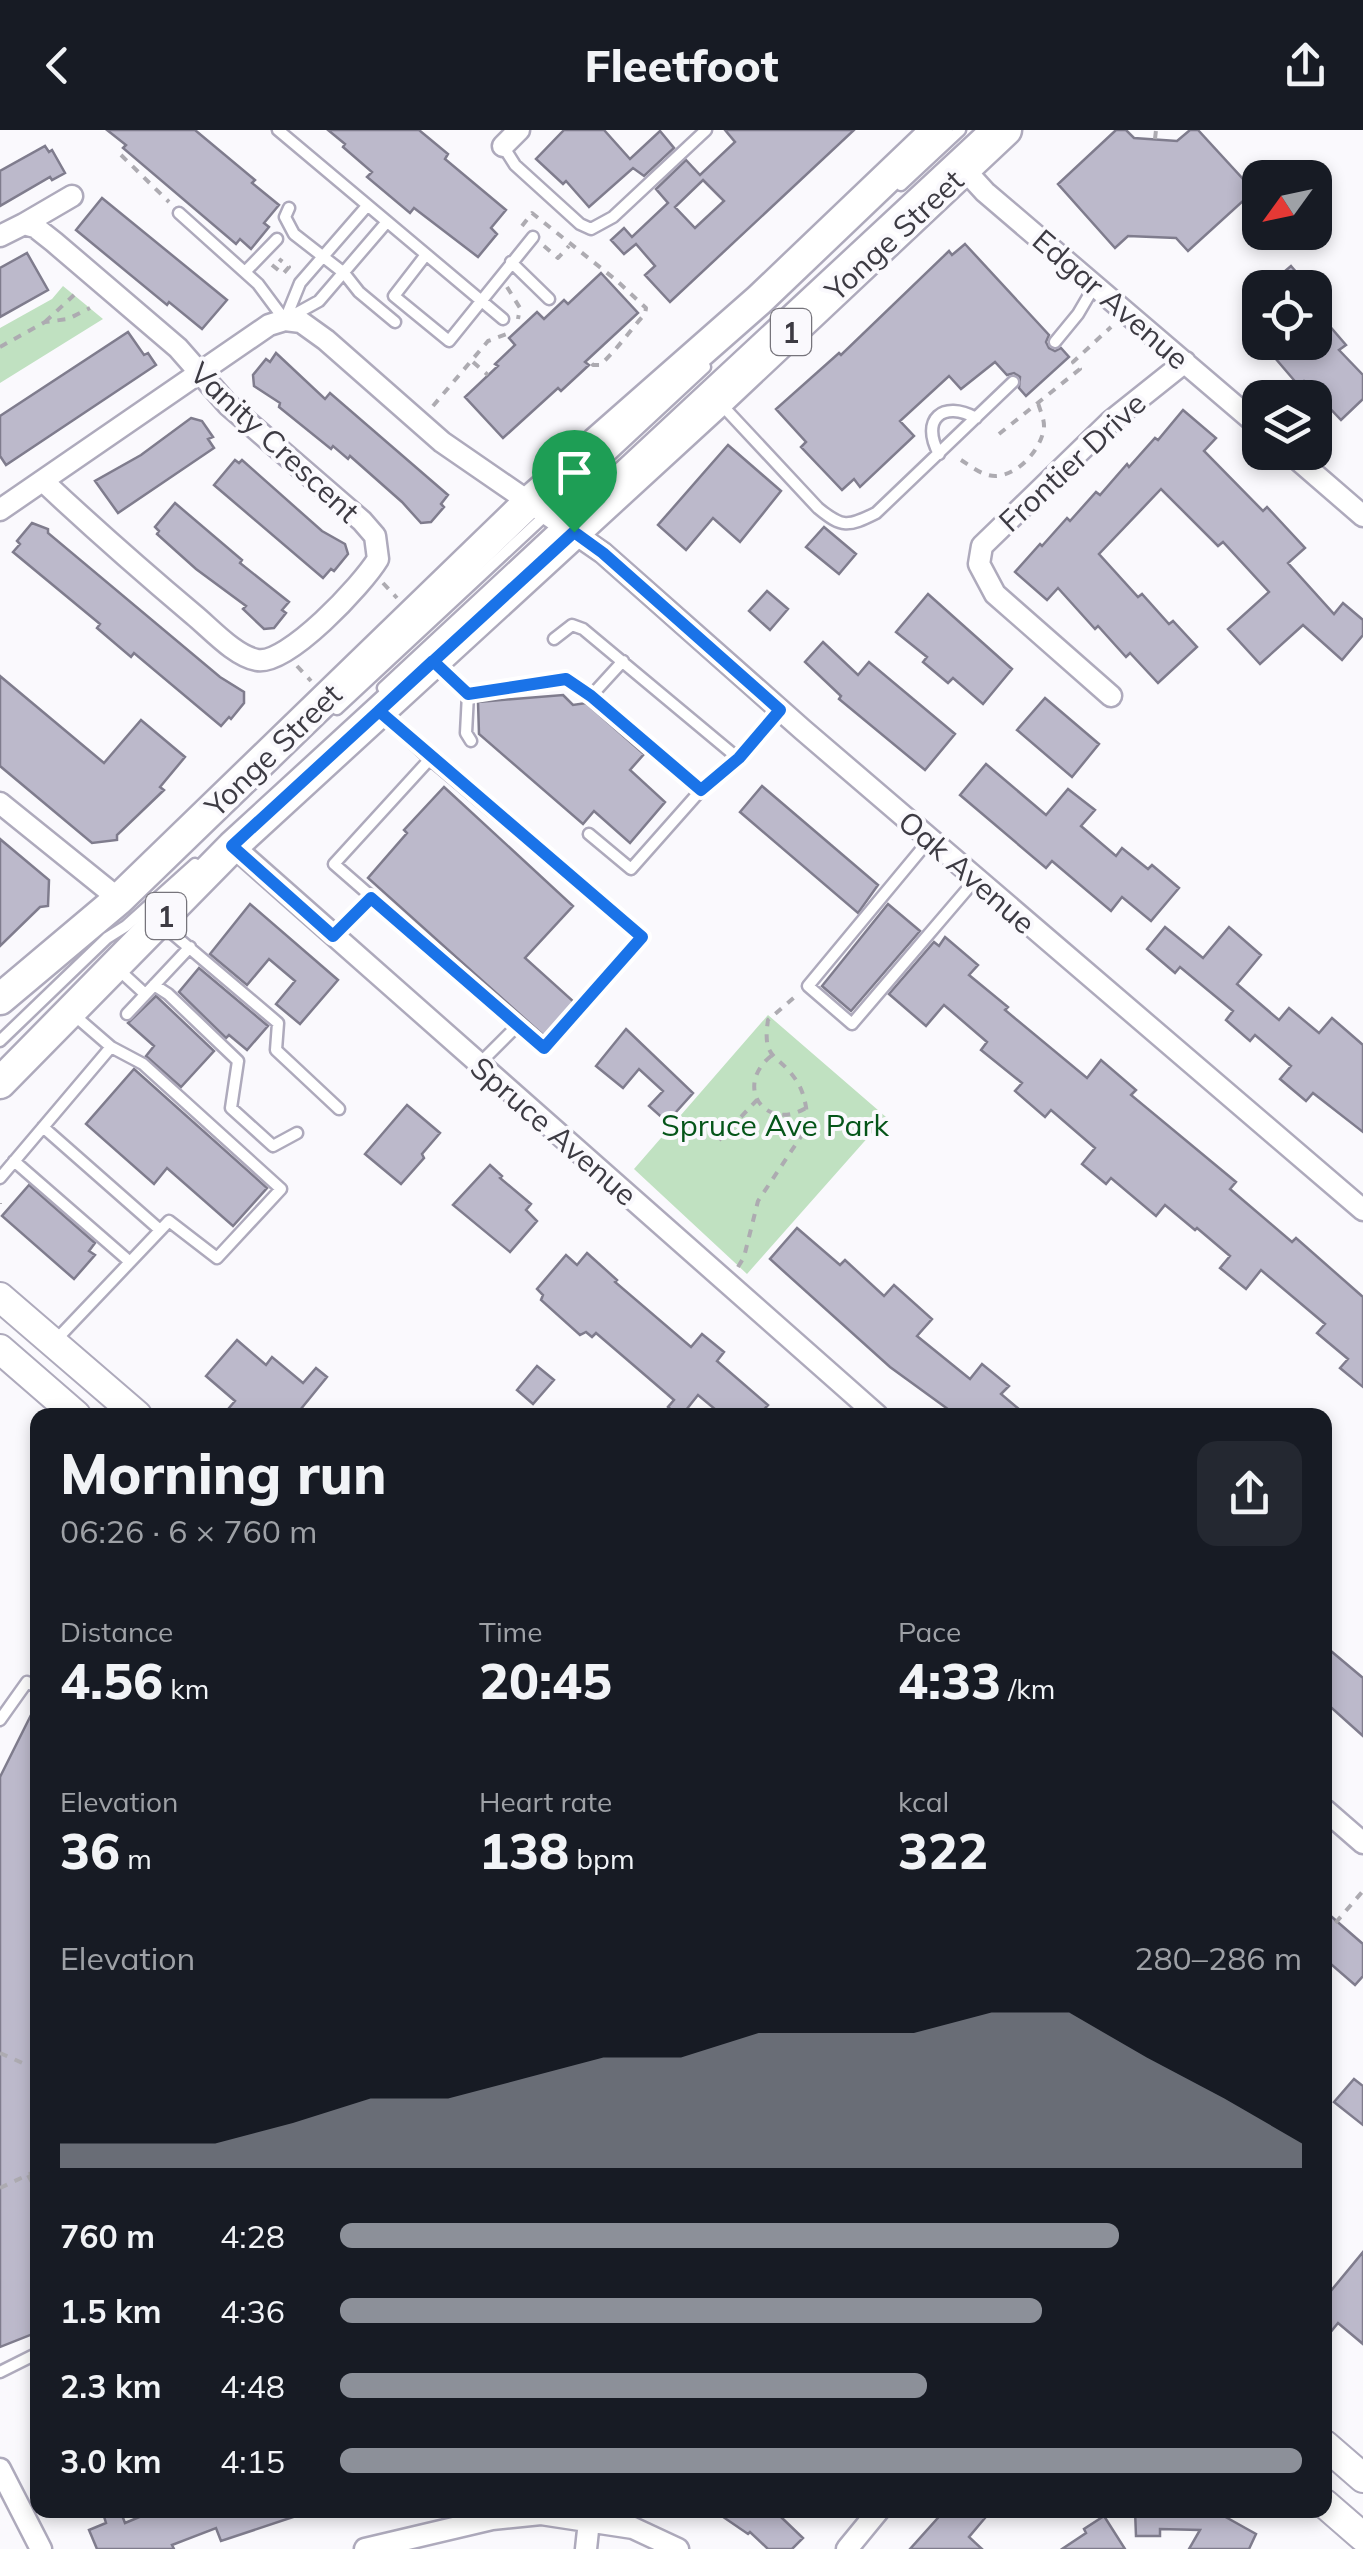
<!DOCTYPE html>
<meta charset="utf-8">
<style>
:root{--surface:#171b24;--page:#242831;--text:#f1f3f6;--muted:#9ea1a6;--accent:#8c9099}
body{margin:0;font-family:Mulish,sans-serif;background:var(--page);color:var(--text);height:100vh;display:flex;flex-direction:column;font-size:38px;white-space:nowrap}
*{box-sizing:border-box;margin:0}
p{font-size:32px;color:var(--muted)}
.icon{flex:none;width:55px;height:55px;fill:none;stroke:currentColor;stroke-width:2;stroke-linecap:round;stroke-linejoin:round}
.map{position:relative;flex:1;overflow:hidden}
.details{position:absolute;left:30px;top:1278px;width:1302px;height:1110px;display:flex;flex-direction:column;background:var(--surface);border-radius:20px;box-shadow:0 5px 15px #0003}
.details>*{flex:none}
.needle{width:65px;rotate:237deg}
.fabs{position:absolute;left:1242px;top:30px;display:grid;gap:20px}
.fabs a{display:grid;place-items:center;width:90px;height:90px;border-radius:20px;background:var(--surface);box-shadow:0 5px 15px #0003;font-size:50px}
.pin{position:absolute;display:grid;place-items:center;width:85px;height:85px;color:#fff;margin:-102px -42px;border-radius:50% 50% 50% 0;rotate:-45deg;box-shadow:0 0 10px #0007}
.pin .icon{rotate:45deg}
.round{display:grid;place-items:center;flex:none;width:105px;height:105px;border-radius:20px;background:var(--page)}
.headline{display:flex;align-items:center;justify-content:space-between;height:170px;padding:0 30px}
h1{font-size:55px;font-weight:800;line-height:75px}
.stats{display:grid;grid-template-columns:repeat(3,1fr);gap:15px;height:170px;padding:10px 30px}
.stats div{display:grid;align-content:center}
.stats b{font-size:50px;font-weight:800}
.stats small{font-size:28px;font-weight:400}
.stats p{font-size:28px}
.chart{height:280px;padding:20px 30px}
.chart p{display:flex;justify-content:space-between}
.chart svg{width:100%;height:180px;margin-top:10px;fill:var(--accent);opacity:.7}
ul{padding:0 30px;list-style:none;font-size:32px}
li{display:grid;grid-template-columns:160px 120px 1fr;align-items:center;height:75px}
li i{height:25px;border-radius:12px;background:var(--accent)}
header{display:flex;justify-content:space-between;align-items:center;height:130px;padding:0 30px;background:var(--surface);font-size:45px;font-weight:800}
.map>svg:first-child{display:block}
.green{fill:#c0e1c1}
.building{fill:#bcb9cb;stroke:#7f7c8d;stroke-width:2.5;fill-rule:evenodd}
.lines{fill:none;stroke-linecap:round;stroke-linejoin:round}
.lane-casing{stroke:#aeaabc;stroke-width:15}
.street-casing{stroke:#aeaabc;stroke-width:25}
.secondary-casing{stroke:#aeaabc;stroke-width:32}
.primary-casing{stroke:#aeaabc;stroke-width:35}
.path{stroke:#adabb1;stroke-width:4;stroke-dasharray:8 8;stroke-linecap:butt}
.lane{stroke:#fff;stroke-width:10}
.street{stroke:#fff;stroke-width:20}
.secondary{stroke:#fff;stroke-width:28}
.primary{stroke:#fff;stroke-width:30}
.route-casing{stroke:#fff;stroke-width:20}
.route{stroke:#1a73e8;stroke-width:12}
.labels{text-anchor:middle;dominant-baseline:central;stroke-width:8;stroke-linejoin:round;paint-order:stroke}
.shield{fill:#faf9fd;stroke:#76747b;stroke-width:2.5}
.shield-label{font-size:28px;font-weight:bold;fill:#3d3b43}
.street-label{font-size:30px;fill:#3d3b43;stroke:#faf9fd}
.park-label{font-size:30px;fill:#055519;stroke:#faf9fd}
</style>
<header><svg class="icon" aria-label="back" viewBox="0 0 24 24"><path d="M15 5l-7 7 7 7"/></svg>Fleetfoot<svg class="icon" aria-label="share" viewBox="0 0 24 24"><path d="M12 15V3M7 8l5-5 5 5M5 13v7h14v-7"/></svg></header>
<div class="map">
<svg width="1363" height="2419" viewBox="0 0 1363 2419">
<rect width="100%" height="100%" fill="#faf9fd"/>
<path class="green" d="M63,156L103,189L0,253V198L52,169Z
M768,885L886,987L747,1144L634,1039Z"/>
<path class="building" d="M107,0H195L255,50L252,53L279,75L264,93L269,97L251,119L240,109L236,114L123,18L126,15Z
M328,0H419L448,24L445,29L506,80L491,98L497,104L478,127L414,78L410,83L367,47L372,42L343,17L345,14Z
M564,0H604L630,29L660,1L674,18L644,46L633,38L589,77L566,51L563,54L536,29Z
M725,0H854L670,172L645,145L655,136L636,114L624,124L611,110L624,98L632,107L668,73L656,59L686,30L700,45L735,12ZM703,50L724,71L695,98L675,77Z
M1116,0H1126L1134,8L1177,11L1190,0H1198L1254,61L1188,121L1176,108L1128,106L1115,118L1058,54Z
M45,16L49,22L52,20L65,43L52,50L50,47L0,76V41Z
M102,68L227,170L202,199L169,172L167,175L76,100Z
M965,114L1049,205L1046,212L1049,218L1055,221L1061,218L1069,227L1026,266L1019,258L1020,247L1014,243L1007,245L995,232L961,259L949,246L900,291L914,306L860,357L854,349L842,360L801,317L806,312L776,279L839,223L841,225L949,121L952,125Z
M27,123L48,160L0,187V138Z
M1291,136L1310,158H1266L1284,142Z
M601,143L638,183L585,232L589,235L561,261L558,258L503,308L465,267L498,236L495,234L515,215L509,208L537,182L544,189L564,170L568,174Z
M1315,179L1346,215L1339,220L1363,245V269L1341,290L1304,251L1299,256L1269,221L1278,212H1315Z
M128,202L144,225L148,223L156,235L6,335L0,326V286Z
M276,223L325,269L330,263L448,365L441,374L444,377L431,392L421,393L402,372L350,326L348,329L333,316L331,319L279,277L280,273L254,256L253,245L266,229L270,232Z
M1183,280L1216,308L1204,321L1263,381L1267,377L1305,418L1288,433L1334,484L1343,473L1363,490V505L1342,530L1303,495L1260,534L1228,499L1269,462L1223,412L1218,416L1161,359L1099,424L1138,467L1142,464L1169,494L1173,491L1197,517L1158,553L1130,523L1126,527L1098,496L1095,499L1058,458L1047,470L1015,442L1040,414L1042,416L1067,388L1070,391L1096,362L1100,365L1127,334L1129,337L1155,308L1158,310Z
M191,288L202,291L213,307L208,309L214,318L118,383L95,351L141,325Z
M728,315L781,361L740,412L713,388L686,420L658,395Z
M235,330L239,333L242,330L322,401L345,414L348,424L334,441L331,439L323,448L214,355Z
M175,373L242,430L240,433L289,472L282,480L286,483L274,498L264,499L243,479L246,476L196,439L157,404L159,401L155,397Z
M32,393L48,399V403L220,547L244,562V573L231,589L229,587L221,596L134,523L131,527L97,498L100,494L13,422L20,414L17,411Z
M824,397L856,424L839,444L806,417Z
M767,461L788,479L770,500L749,481Z
M928,464L1012,539L983,574L953,548L948,553L923,532L927,527L896,502Z
M823,512L858,545L869,532L955,604L925,640L839,569L841,566L805,532Z
M0,546L104,633L141,590L185,627L160,657L164,660L117,705V710L92,713L0,636Z
M563,565L573,575L586,573L644,624L630,640L665,672L630,713L594,681L583,694L479,604L478,572Z
M1045,568L1099,614L1072,647L1017,600Z
M986,634L1046,685L1068,659L1095,680L1081,696L1116,726L1122,718L1148,739L1152,735L1179,758L1151,791L1122,767L1111,781L1052,731L1046,738L960,665Z
M762,656L878,755L858,783L740,682Z
M444,657L573,776L525,828L574,872L544,906L368,748L407,703L404,700Z
M0,709L49,750L48,776L40,777L0,816Z
M250,774L338,850L300,894L276,874L295,851L269,829L247,855L210,824Z
M888,774L920,801L851,881L822,856Z
M1165,797L1203,828L1229,797L1261,825L1237,854L1279,890L1289,878L1319,903L1332,888L1363,915V1002L1313,963L1306,971L1280,949L1291,936L1255,905L1250,911L1226,890L1233,881L1180,837L1175,843L1147,819Z
M945,807L978,835L969,845L1008,877L1005,880L1087,948L1101,930L1136,960L1131,965L1236,1052L1230,1059L1292,1112L1296,1108L1363,1167V1257L1340,1238L1348,1229L1317,1203L1325,1194L1261,1140L1246,1159L1220,1138L1230,1126L1197,1098L1195,1100L1165,1075L1156,1086L1111,1048L1106,1054L1082,1034L1095,1018L1051,980L1045,987L1015,961L1022,953L981,920L987,912L944,875L926,896L889,864L934,812L939,816Z
M199,838L268,896L247,920L229,905L226,908L179,862Z
M156,866L214,921L181,957L146,926L154,916L128,893Z
M626,899L693,963L667,992L649,976L663,961L639,939L623,958L596,936Z
M134,939L267,1058L233,1096L167,1038L154,1054L86,994Z
M407,975L440,1003L422,1024L424,1028L401,1054L365,1024Z
M490,1035L502,1046L500,1048L531,1074L526,1080L537,1091L510,1122L453,1075Z
M29,1055L95,1113L89,1121L95,1125L74,1149L2,1086Z
M797,1098L840,1135L845,1130L884,1166L894,1155L932,1189L917,1206L970,1249L982,1234L1009,1256L1001,1264L1026,1285H956L890,1237L770,1129Z
M587,1123L617,1150L615,1152L691,1217L702,1204L724,1222L717,1231L768,1275L759,1285H722L698,1265L682,1285H677L668,1277L674,1270L624,1227L596,1203L592,1207L586,1202L580,1205L541,1170L543,1165L537,1159L566,1125L577,1135Z
M237,1210L266,1235L272,1227L303,1253L316,1238L327,1247L296,1285H238L229,1278L235,1271L206,1246Z
M537,1236L554,1250L533,1274L517,1260Z
M1325,1516L1363,1548V1606L1325,1572Z
M38,1571V2202L0,2217V1647Z
M1325,1781L1363,1814V1846L1355,1855L1325,1829Z
M1354,1949L1363,1956V1995L1334,1972Z
M1363,2122V2214L1338,2193L1325,2209V2168Z
M102,2380H120L125,2393L156,2380H302V2384L221,2411L216,2398L172,2415L174,2419H97L89,2400L106,2393Z
M713,2380H786L781,2387L803,2408L792,2419H768L750,2402L748,2404Z
M945,2380H976L985,2388L969,2407L982,2419H910Z
M1135,2380H1213L1256,2404L1249,2419H1189L1200,2400L1160,2399V2406H1136Z
M1104,2386L1125,2419H1062L1086,2403L1084,2399Z"/>
<g class="lines">
<defs>
<path id="lane" d="M278,0L503,189
M503,16L515,35L580,94L591,99L613,87L706,0
M901,55L960,0
M289,78L285,87L294,104L344,143L359,162L395,192
M179,83L258,154L284,189
M425,126L394,166L449,211L533,107
M511,132L549,169
M245,142L277,109
M290,187L319,171L386,93
M285,190L300,153L367,76
M1055,212L1078,184L1095,155
M719,272L818,378C842,398 848,397 876,383L1013,252
M939,324C920,289 943,270 976,288
M554,509L572,495L583,499L739,629
M438,535L468,564L466,603L471,611
M383,558L983,0
M468,564L566,549L591,566L701,660L631,739L589,704
M591,566L623,531
M337,579L705,237
M383,585L430,629L334,734L545,918L642,807L430,629
M701,660L739,629L780,580
M930,709L808,856L852,894L976,749
M160,793L278,893L276,920L339,979
M334,806L371,769
M119,840L144,863
M154,855L168,864L238,931L231,978L273,1016L297,1003
M127,884L190,817
M0,911L107,808L126,796L195,734
M479,934L517,896
M43,997L160,1100
M14,1031L130,1132
M0,1048L111,917
M54,1212L169,1091L217,1128L281,1059L143,934L111,917L74,885
M0,1590L27,1552L38,1558
M0,2242L38,2223"/>
<path id="street" d="M503,16L519,0
M964,39L985,62L1260,297
M24,94L72,66
M0,106L24,94L35,97L54,112L178,218L228,275L362,391L375,406L378,429C363,454 287,536 257,530C235,526 211,499 194,485C143,442 93,398 44,352
M1289,322L1363,386
M0,380L269,195L285,190L301,192L326,210L442,312L603,423L803,600L1363,1080
M1111,566L995,464L979,434L982,416L1111,291L1185,232
M0,673L119,769
M233,716L877,1285
M1325,1680L1363,1713
M0,2339L41,2419
M365,2419L492,2389L541,2384L633,2398L678,2419
M586,2419L589,2391
M847,2419L879,2380"/>
<path id="secondary" d="M0,1167L137,1285
M0,1219L76,1285
M1325,2315L1363,2348
M1325,2374L1363,2407"/>
<path id="primary" d="M0,869L119,769L528,373L759,170L937,0
M0,953L233,716L718,271L1006,0"/>
</defs>
<use href="#lane" class="lane-casing"/>
<use href="#street" class="street-casing"/>
<use href="#secondary" class="secondary-casing"/>
<use href="#primary" class="primary-casing"/>
<path class="path" d="M1155,9L1156,0
M121,25L169,72
M522,96L532,83L616,150L646,178L645,184C630,200 617,220 600,235H593L588,229
M544,116L558,128L569,116
M272,135L283,144L289,137L279,129
M507,157L520,178L518,189
M45,192L74,165
M0,217L45,192L68,189L90,178
M473,232L488,245
M433,276L488,211L507,204
M999,304L1080,239L1073,232L1111,197
M961,330C972,337 984,347 997,346C1020,344 1043,317 1044,296C1044,288 1040,280 1038,273
M383,453L397,468
M297,536L311,551
M771,926C733,957 766,1002 806,978
M719,1010L757,970
M0,1073V1074
M738,1137L744,1127L758,1071L808,996C807,980 805,963 796,950C777,922 762,931 768,890L798,864
M1325,1805L1363,1761
M0,1923L27,1935
M28,2045L38,2063
M0,2058L38,2040"/>
<use href="#lane" class="lane"/>
<use href="#street" class="street"/>
<use href="#secondary" class="secondary"/>
<use href="#primary" class="primary"/>
</g>
<g class="lines">
<defs>
<path id="route" d="M574,402C460,506 346,612 232,716L333,806L371,768L544,918L642,807L379,581L433,531L468,564L566,549L591,566L701,660L739,628L780,580L603,423L574,402"/>
</defs>
<use href="#route" class="route-casing"/>
<use href="#route" class="route"/>
</g>
<g class="labels">
<g class="shield">
<rect x="771" y="179" width="40" height="46" rx="8"/>
<rect x="146" y="763" width="40" height="46" rx="8"/>
</g>
<g class="shield-label">
<text x="791" y="202">1</text>
<text x="166" y="786">1</text>
</g>
<g class="street-label">
<text transform="translate(894 105) rotate(-43)">Yonge Street</text>
<text transform="translate(1111 169) rotate(41)">Edgar Avenue</text>
<text transform="translate(275 312) rotate(43)">Vanity Crescent</text>
<text transform="translate(1072 332) rotate(-43)">Frontier Drive</text>
<text transform="translate(273 620) rotate(-44)">Yonge Street</text>
<text transform="translate(967 742) rotate(41)">Oak Avenue</text>
<text transform="translate(554 1001) rotate(41)">Spruce Avenue</text>
</g>
<g class="park-label">
<text x="775" y="995">Spruce Ave Park</text>
</g>
</g>
</svg>
<div class="fabs">
<a><svg class="needle" viewBox="-14 -14 28 28"><path d="M0-13l5 13h-10z" fill="#e53935"/><path d="M0 13l5-13h-10z" fill="#9ea1a6"/></svg></a>
<a><svg class="icon" aria-label="locate" viewBox="0 0 24 24"><circle cx="12" cy="12" r="6"/><path d="M12 2v4M12 18v4M2 12h4M18 12h4"/></svg></a>
<a><svg class="icon" aria-label="layers" viewBox="0 0 24 24"><path d="M12 4l9 5-9 5-9-5zM3 14l9 5 9-5"/></svg></a>
</div>
<div class="pin" style="left:574px;top:402px;background:#1e9e55"><svg class="icon" aria-label="arrive" viewBox="0 0 24 24"><path d="M6 21V4h12l-3 4 3 4H6"/></svg></div>
<section class="details">
<div class="headline"><div><h1>Morning run</h1><p>06:26 · 6 × 760 m</p></div><a class="round"><svg class="icon" aria-label="share" viewBox="0 0 24 24"><path d="M12 15V3M7 8l5-5 5 5M5 13v7h14v-7"/></svg></a></div>
<div class="stats">
<div><p>Distance</p><b>4.56<small> km</small></b></div>
<div><p>Time</p><b>20:45</b></div>
<div><p>Pace</p><b>4:33<small> /km</small></b></div>
</div>
<div class="stats">
<div><p>Elevation</p><b>36<small> m</small></b></div>
<div><p>Heart rate</p><b>138<small> bpm</small></b></div>
<div><p>kcal</p><b>322</b></div>
</div>
<div class="chart"><p><span>Elevation</span>280–286 m</p>
<svg viewBox="0 0 160 44" preserveAspectRatio="none"><path d="M0 44V38L10 38L20 38L30 33L40 27L50 27L60 22L70 17L80 17L90 11L100 11L110 11L120 6L130 6L140 17L150 27L160 38V44z"/></svg>
</div>
<ul>
<li><b>760 m</b>4:28<i style="width:81%"></i></li>
<li><b>1.5 km</b>4:36<i style="width:73%"></i></li>
<li><b>2.3 km</b>4:48<i style="width:61%"></i></li>
<li><b>3.0 km</b>4:15<i style="width:100%"></i></li>
</ul>
</section>
</div>
